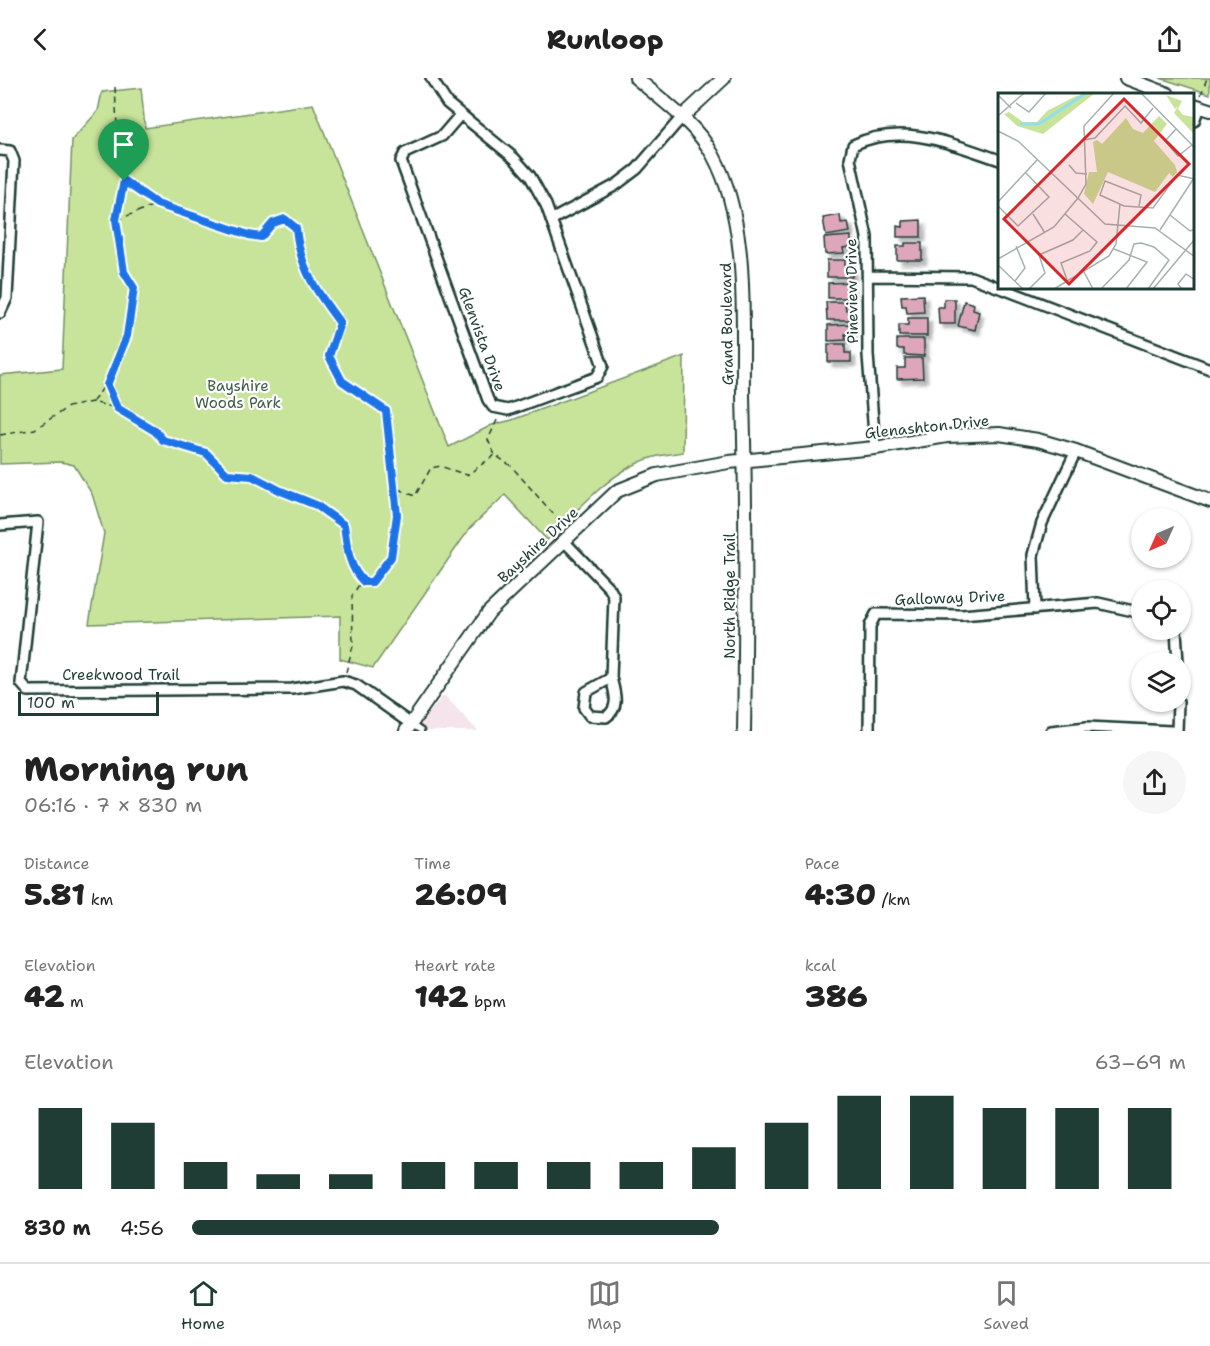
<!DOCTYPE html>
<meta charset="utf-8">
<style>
:root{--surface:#fff;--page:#f6f6f6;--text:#222;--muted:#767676;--line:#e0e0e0;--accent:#1f3d34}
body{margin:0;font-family:"Shantell Sans",sans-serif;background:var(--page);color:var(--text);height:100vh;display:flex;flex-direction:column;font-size:22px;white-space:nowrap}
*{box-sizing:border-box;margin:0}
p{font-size:20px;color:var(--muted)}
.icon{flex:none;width:33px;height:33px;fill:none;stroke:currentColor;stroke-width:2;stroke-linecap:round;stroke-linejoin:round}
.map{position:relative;height:653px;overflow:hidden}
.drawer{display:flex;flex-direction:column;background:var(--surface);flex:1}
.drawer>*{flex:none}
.needle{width:39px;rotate:225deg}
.tools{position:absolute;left:1131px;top:430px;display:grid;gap:12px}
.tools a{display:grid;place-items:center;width:60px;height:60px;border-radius:50%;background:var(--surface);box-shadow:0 2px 4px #0004;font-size:30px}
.scale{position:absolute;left:18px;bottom:15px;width:141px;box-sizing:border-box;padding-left:6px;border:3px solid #1f3d34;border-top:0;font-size:16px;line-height:21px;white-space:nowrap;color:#1f3d34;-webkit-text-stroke:4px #fff;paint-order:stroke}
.pin{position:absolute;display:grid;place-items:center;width:51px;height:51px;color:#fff;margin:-62px -26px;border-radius:50% 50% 50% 0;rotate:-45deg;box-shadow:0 0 6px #0007}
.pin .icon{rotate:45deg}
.round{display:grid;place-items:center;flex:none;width:63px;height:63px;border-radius:32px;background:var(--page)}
.head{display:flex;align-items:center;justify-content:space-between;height:102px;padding:0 24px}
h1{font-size:33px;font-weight:800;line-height:45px}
.figures{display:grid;grid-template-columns:repeat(3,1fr);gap:9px;height:102px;padding:6px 24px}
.figures div{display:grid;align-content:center}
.figures b{font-size:30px;font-weight:800}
.figures small{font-size:16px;font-weight:400}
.figures p{font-size:16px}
.chart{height:168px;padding:12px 24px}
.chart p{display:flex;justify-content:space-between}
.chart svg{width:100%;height:108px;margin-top:6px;stroke:var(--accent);stroke-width:6}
ul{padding:0 24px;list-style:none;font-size:20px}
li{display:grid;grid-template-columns:96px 72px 1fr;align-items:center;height:45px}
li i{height:15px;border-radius:8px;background:var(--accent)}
header{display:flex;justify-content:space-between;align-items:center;height:78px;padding:0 24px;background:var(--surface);font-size:27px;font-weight:800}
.tabs{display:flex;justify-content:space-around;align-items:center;height:84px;border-top:2px solid var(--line);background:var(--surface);font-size:16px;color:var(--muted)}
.tabs a{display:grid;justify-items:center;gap:3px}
.tabs .on{color:var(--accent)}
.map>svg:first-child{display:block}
.built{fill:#f5e4eb}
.green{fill:#c8e49b;stroke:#749068;stroke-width:1.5}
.building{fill:#dda6bb;stroke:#1f3d34;stroke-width:1.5;filter:url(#shadow)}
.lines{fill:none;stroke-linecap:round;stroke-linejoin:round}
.service-casing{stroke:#1f3d34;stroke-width:9}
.minor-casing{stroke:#1f3d34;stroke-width:14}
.tertiary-casing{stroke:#1f3d34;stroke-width:16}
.path{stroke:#1f3d34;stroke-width:1.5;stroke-dasharray:6 4.5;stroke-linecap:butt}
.service{stroke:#fff;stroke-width:4.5}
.minor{stroke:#fff;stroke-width:9}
.tertiary{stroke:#fff;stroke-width:12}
.route-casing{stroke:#fff;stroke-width:12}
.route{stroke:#1a73e8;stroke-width:8}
.labels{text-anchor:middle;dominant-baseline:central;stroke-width:4.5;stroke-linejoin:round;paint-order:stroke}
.street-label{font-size:15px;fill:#1f3d34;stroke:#fff}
.park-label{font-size:15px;fill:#415e49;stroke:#fff}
.inset-river{fill:none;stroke:#91ddf1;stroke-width:3}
.inset-road{fill:none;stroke:#a5b1ae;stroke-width:1.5}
.view{fill:#d62828;fill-opacity:0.15;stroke:#d62828;stroke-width:3}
.inset-edge{fill:none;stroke:#1f3d34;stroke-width:3}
</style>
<header><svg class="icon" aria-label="back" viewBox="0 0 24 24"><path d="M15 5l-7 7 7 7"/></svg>Runloop<svg class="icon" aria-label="share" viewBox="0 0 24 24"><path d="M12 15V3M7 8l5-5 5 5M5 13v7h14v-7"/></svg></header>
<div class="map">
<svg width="1210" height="653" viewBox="0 0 1210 653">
<defs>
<filter id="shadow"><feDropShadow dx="4.5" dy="4.5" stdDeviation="1.5" flood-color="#0004"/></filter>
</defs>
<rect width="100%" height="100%" fill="#fff"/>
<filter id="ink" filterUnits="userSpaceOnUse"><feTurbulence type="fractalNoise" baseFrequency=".0167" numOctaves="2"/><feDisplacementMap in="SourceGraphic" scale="12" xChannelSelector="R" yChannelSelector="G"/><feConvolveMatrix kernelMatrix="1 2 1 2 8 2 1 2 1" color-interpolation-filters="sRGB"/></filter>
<g filter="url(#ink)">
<path class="built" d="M444,617L478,653H414Z"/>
<path class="green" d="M1160,0H1210V16Z
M141,10L145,50L313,26L449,369L492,347L512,342L684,278L683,374C668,376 652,378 638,385C603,401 575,436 547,462L505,417L470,450L373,590L340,581V538L89,546L104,455L92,416L74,387L61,384L0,386V297L62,291L72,62L98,33L102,14Z"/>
<path class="building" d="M840,137L841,145L848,144L850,154L826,158L823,140Z
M921,142V159H897V148L903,149V143Z
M851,158V169L843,170L844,175L825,176L824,160Z
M905,165H922V182H897V168H905Z
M827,182H845V189H852V199H827Z
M851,204L852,214H847V220H828V205Z
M923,217L924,234L907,235L906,228H902L901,218Z
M944,221H955V246H939L938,229H944Z
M964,223L974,226L973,232L979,234L975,252L958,248Z
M826,224H845L846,232L851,233V242H827Z
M908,240H927V258H899V247H908Z
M852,246V256H845L846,262L828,263V247Z
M897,261H924V278L904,277V271H897Z
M828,266H845V275H851V284H828Z
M905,280H922L923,300L897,301V290H905Z"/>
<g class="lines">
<defs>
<path id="service" d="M411,646L421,653"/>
<path id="minor" d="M431,0L447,25L514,80L530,98L546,127L603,288L597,299L508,332L493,329L488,322L401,83L405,75L442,58L460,37
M1194,43L1199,29
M0,72L10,73L14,83L7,220L0,235
M551,142L616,107L637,91L682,39
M869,198L971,199L1000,210
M1001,210L1210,291
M875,370L868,277L867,159L850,81L853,67C903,44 952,66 1000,82
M0,447L38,444L21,605L28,613L292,611L343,603L356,607L411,646
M564,463L610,511L614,519L611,600
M1035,531L1033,477L1042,445L1076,373
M1176,552L1178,585
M611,600C615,615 620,630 606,639L590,638L584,630L586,614Z
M869,653L870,548L876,536L962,537L1098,525L1142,535
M1051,653L1087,649L1171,653
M1177,653L1178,624"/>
<path id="tertiary" d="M636,0C663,23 696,46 713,77C750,145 742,242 743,318C746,429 746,541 744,653
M1126,0L1168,16
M1194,27L1210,32
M682,39L724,0
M406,653L489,534L511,513L617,413L657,397L729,384L875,370L947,358L999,356L1038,362L1076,373L1210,423"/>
</defs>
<use href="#service" class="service-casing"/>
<use href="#minor" class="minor-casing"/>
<use href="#tertiary" class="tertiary-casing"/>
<path class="path" d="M115,9L118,67L124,103L157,126L249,157L261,159L273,145L285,141L296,150C300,191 316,213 340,245L329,278L342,303L386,333L394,409
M1201,17L1207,0
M117,142L157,126
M107,308L116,329
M93,323C114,299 136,245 133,212C133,205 125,198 124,191C116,156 117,139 124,104
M497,342L488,362L495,377L511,388L563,447
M0,357L35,351L68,329L92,324L117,330L155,353L163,361L206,375L227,396L252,397L281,413L316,427L344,447C347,468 348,489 364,505
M346,594L353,568L352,518L360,505C401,500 397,440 394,409L415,418L431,390L440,388L467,397L495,377"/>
<use href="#service" class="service"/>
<use href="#minor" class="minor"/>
<use href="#tertiary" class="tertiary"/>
</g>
</g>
<g class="lines" filter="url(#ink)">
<defs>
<path id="route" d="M124,103L157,126L249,157L261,159L273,145L285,141L296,150C300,191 316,213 340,245L329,278L342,303L386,333L397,437L391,479L372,504H364C348,489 347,468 344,447L316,427L281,413L252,398L227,396L206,375L163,362L155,353L117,330L107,307L127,258L134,210L124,194L116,142Z"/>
</defs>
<use href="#route" class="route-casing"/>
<use href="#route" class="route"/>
</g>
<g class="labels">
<g class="street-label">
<text transform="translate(852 213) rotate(-91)">Pineview Drive</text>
<text transform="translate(727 246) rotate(-91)">Grand Boulevard</text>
<text transform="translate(482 261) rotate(70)">Glenvista Drive</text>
<text transform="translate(927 349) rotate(-6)">Glenashton Drive</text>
<text transform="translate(538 467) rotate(-43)">Bayshire Drive</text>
<text transform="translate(730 518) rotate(-90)">North Ridge Trail</text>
<text transform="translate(950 520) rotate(-2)">Galloway Drive</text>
<text x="121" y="597">Creekwood Trail</text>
</g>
<g class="park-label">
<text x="238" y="308">Bayshire<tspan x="238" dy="17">Woods Park</tspan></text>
</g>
</g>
<g transform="translate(998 15)">
<rect width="196" height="196" fill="#fff"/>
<path d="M97,0L45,41L19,33L6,21L11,19L25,29H39L49,18L78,3ZM168,2L184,8L180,16L185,22L196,24V41L176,20L180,13L177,16ZM161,23L169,31L156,48L177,72L179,79L175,84L171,80L157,99L110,79L95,111L86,101L91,79H99L95,49L99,47L104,51L128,25L135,36L145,40Z" fill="#c8e49b"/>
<path class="inset-river" d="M22,31H41L88,0"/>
<path class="inset-road" d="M143,0L197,55M0,2L13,15M18,10L31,19L48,0M0,23L26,0M178,36L167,48L180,63L194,52M0,38L20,48L107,131L157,135L197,164M86,47L97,45L127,13L143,30L155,15M71,72L78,80L89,81M0,109L39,67M0,113L20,133L51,104L27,79M141,113L143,102L107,88L102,102L126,113L155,115L179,82L197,86M35,121L47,140M67,121L99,149L92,158L63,170L69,187M172,122L192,138L197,136M9,123L39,92M162,137L196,85M116,156L149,169L128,196M0,166L56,134L80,105L88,91L86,33L116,0M0,172L25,196M86,179L95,196M17,188L27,175L18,153M31,196L47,180L41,162L75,147L85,137M56,196L111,163L118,151L122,111M103,196L131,167L136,151L143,150L156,154L171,167L150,196M155,196L197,146M184,196L180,191L188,181L197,187"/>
<path class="view" d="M126,6L191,71L71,191L6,126Z"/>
<rect width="196" height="196" class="inset-edge"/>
</g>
</svg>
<div class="tools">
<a><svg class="needle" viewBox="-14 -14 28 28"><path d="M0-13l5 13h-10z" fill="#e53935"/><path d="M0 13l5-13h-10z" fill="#767676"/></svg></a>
<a><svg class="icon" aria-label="locate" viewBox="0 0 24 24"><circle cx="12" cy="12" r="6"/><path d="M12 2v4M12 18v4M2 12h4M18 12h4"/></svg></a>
<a><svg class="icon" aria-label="layers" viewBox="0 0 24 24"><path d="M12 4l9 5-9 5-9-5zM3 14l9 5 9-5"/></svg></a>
</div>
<div class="scale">100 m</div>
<div class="pin" style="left:124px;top:103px;background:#1e9e55"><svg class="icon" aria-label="arrive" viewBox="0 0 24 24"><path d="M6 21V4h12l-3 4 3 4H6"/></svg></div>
</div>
<section class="drawer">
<div class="head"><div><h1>Morning run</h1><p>06:16 · 7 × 830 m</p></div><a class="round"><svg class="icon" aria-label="share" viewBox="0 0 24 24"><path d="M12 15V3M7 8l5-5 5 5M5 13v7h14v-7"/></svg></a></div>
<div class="figures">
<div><p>Distance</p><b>5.81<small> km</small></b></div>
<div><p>Time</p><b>26:09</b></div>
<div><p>Pace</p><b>4:30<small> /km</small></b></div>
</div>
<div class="figures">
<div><p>Elevation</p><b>42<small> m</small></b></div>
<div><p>Heart rate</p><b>142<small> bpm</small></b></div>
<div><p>kcal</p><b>386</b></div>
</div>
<div class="chart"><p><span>Elevation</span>63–69 m</p>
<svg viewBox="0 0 160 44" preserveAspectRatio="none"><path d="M5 44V11M15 44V17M25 44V33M35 44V38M45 44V38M55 44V33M65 44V33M75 44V33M85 44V33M95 44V27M105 44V17M115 44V6M125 44V6M135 44V11M145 44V11M155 44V11"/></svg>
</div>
<ul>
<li><b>830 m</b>4:56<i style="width:53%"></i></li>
</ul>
</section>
<nav class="tabs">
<a class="on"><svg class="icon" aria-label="home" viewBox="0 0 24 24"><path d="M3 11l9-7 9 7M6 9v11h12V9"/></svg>Home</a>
<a><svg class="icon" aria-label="map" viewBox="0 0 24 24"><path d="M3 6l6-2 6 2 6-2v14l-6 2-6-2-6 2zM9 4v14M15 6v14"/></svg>Map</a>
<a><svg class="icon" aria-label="saved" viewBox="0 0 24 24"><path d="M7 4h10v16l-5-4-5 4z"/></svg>Saved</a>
</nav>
